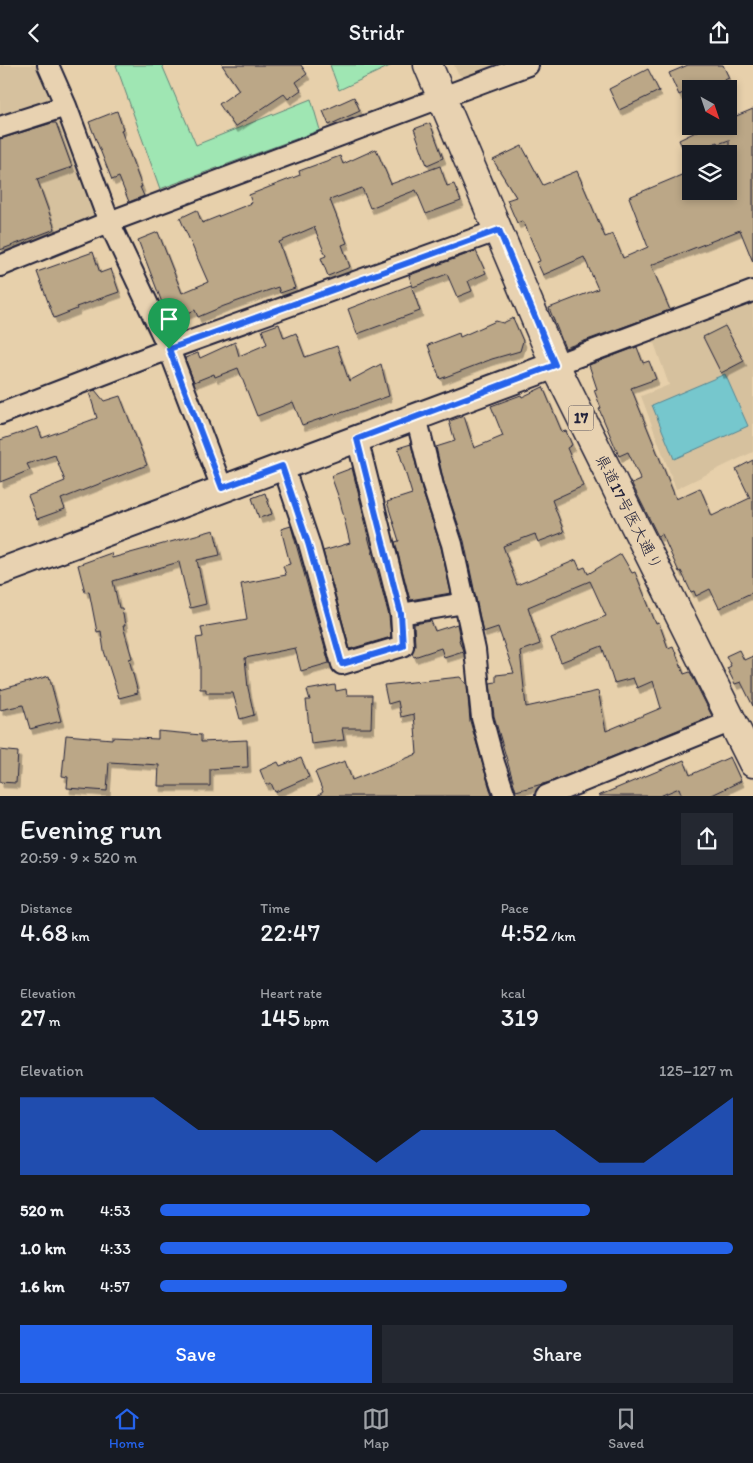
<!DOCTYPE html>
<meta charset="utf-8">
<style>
:root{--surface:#171b24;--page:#242831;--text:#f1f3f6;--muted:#9ea1a6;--line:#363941;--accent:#2563eb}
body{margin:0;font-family:Itim,"Klee One",sans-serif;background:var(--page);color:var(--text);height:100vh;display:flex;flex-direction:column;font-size:19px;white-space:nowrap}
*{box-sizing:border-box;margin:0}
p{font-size:16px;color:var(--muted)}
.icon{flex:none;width:28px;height:28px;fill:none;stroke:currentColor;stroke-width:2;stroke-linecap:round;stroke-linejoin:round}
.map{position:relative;height:731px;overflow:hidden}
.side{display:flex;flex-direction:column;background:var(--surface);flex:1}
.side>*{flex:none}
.needle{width:32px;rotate:140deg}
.fabs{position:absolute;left:682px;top:15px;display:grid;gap:10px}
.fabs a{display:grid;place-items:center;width:55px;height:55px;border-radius:0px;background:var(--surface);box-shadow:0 2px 8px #0003;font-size:25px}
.pin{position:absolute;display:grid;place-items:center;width:42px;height:42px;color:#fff;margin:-51px -21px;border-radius:50% 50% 50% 0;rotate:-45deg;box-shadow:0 0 5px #0007}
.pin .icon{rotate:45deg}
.round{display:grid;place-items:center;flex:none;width:52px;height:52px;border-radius:0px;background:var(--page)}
.headline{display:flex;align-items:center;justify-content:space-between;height:85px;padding:0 20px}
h1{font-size:28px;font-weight:600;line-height:38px}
.metrics{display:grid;grid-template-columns:repeat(3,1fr);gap:8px;height:85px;padding:5px 20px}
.metrics div{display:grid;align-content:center}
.metrics b{font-size:25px;font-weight:600}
.metrics small{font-size:14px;font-weight:400}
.metrics p{font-size:14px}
.chart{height:140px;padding:10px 20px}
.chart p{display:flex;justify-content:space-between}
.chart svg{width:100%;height:90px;margin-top:5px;fill:var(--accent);opacity:.7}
.primary-button{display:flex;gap:10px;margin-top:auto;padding:10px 20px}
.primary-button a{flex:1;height:58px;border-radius:0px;background:var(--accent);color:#fff;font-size:20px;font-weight:600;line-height:58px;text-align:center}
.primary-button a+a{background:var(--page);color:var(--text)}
ul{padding:0 20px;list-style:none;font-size:16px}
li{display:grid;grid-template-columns:80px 60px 1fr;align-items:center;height:38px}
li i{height:12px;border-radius:6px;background:var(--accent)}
header{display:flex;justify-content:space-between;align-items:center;height:65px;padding:0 20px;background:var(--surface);font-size:22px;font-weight:600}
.menu{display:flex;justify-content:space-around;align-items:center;height:70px;border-top:1px solid var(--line);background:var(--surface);font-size:14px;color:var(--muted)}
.menu a{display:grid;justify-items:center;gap:2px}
.menu .current{color:var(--accent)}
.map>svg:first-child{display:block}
.built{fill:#d6c19e}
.green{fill:#9fe6b3;stroke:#608477}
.water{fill:#76c7cd;stroke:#548593}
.building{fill:#bba787;stroke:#22223b;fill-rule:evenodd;filter:url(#shadow)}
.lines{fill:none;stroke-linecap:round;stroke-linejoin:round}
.minor-casing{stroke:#22223b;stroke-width:24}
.tertiary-casing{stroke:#22223b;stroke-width:30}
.primary-casing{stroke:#22223b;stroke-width:31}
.minor{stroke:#e8d2b1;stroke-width:20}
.tertiary{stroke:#e8d2b1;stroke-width:26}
.primary{stroke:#e8d2b1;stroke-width:28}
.route-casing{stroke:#fff;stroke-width:10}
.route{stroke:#2563eb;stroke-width:6}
.labels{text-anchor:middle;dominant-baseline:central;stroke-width:5;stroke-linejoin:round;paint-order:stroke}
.shield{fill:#e8d2b1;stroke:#5d575e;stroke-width:1}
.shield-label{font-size:15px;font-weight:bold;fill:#22223b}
.street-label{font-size:16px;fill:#22223b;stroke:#e8d2b1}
</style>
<header><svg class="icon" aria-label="back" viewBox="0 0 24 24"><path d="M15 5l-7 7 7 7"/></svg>Stridr<svg class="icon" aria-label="share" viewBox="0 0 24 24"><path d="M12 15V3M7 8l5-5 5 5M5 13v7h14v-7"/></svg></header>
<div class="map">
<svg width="753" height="731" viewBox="0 0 753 731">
<defs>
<filter id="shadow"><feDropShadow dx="3" dy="5.5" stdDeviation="0" flood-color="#0004"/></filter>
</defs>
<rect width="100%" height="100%" fill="#e7d0ab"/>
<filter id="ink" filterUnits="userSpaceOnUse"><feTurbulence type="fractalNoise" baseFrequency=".02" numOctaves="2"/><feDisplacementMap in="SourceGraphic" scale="10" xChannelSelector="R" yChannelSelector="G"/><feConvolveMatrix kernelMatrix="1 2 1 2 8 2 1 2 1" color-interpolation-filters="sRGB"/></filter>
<g filter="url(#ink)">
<path class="built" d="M0,0H39L54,34L0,52Z
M454,0H500L464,14L457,7Z
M61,50L99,151L0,189V70Z
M753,236V387L676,424L641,331L669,320L653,275Z"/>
<path class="green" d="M116,0H162L196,80L311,34L320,65L160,124Z
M330,0H392L339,25Z"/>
<path class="water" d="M725,309L748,361L674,394L652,340Z"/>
<path class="building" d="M222,0H301L307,9L296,17L301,25L288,34L284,29L235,62L219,39L239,25Z
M688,0H723L729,13L704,24H691L679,30L669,8Z
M648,4L659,26L619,45L609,24Z
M354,32L360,46L329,60L323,46Z
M753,44V197L740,165L651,200L670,245L565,283L549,243L598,224L584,192L543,210L537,197L540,196L525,160L522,156L517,158L507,135L516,132L493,95L522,81L543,120L577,106L605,172L613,169L623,193L648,182L629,132L691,106V126H729V75L718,79L717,77L686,91L679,75L708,61H729V54Z
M117,46L123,64L121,65L142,122H140L144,131L129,137L119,112L112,115L89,57Z
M52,58H56L72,102L37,114L55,164L0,185V74Z
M430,58L443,93L427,100L414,64Z
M376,84L391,119L440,101L447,121L454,119L461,136L426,149L416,125L370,143L362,123L330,135L347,178L342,180L350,202L328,211L321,193L326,191L314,162L279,177L295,223L280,228L278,222L224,241L198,252L195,245L169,256L138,175L158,167L182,228L208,217L180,153L197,145L202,158L252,138L249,130L300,110L299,106L340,91L343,99Z
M476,186L486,208L468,216L472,226L457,232L447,209L413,222L409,211L410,210Z
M93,187L100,208L111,204L119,227L76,242L77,244L54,253L37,207Z
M411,220L420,246L357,269L348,244Z
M513,253L523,276L520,286L492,294L440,314L428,280L459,268L460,272L496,256L503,258Z
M279,259L284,273L296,268L305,292L337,281L349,316L381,299L389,331L335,350V349L302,360L293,337L257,351L238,303L215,312L214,309L194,317L185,293L198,288L200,293L235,277L239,291L267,279L262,265Z
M725,261L744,296L721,308L703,272Z
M637,282L643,298L649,296L656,314L631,323L676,434L700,423L712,451L750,433L736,404L753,395V527L719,543L710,524L696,531L694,526L691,527L681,506L679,507L662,469L658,471L632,419L641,415L628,387L619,391L599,344L601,343L594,325L597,324L589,300Z
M543,322L562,367L566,366L572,380L567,383L583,421L552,435L564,467L538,477L535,469L503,481L517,520L576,495L580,504L585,502L588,509L621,489L632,508L635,507L656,559L659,558L668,583L673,581L684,609L690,607L712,651L550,717L516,726L494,651L490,618L496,617V610L514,608L498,562L483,567L464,476L444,418L436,382L455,376L449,356L464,351L474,383L503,371L491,341L521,330L522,332ZM590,516L606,551L551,573L561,597L602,581L614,618L633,613L637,623L653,616L661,643L606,666L598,626L526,642L520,586L540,579L528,542Z
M95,325L104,336L120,331L147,400L61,434L65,444L37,454L28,431L65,416L55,390L27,399L30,405L0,417V375L38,362L42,373L97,353L89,327Z
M411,379L422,425L441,482L451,528L410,535L395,477L399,476L387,437L412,429L398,383Z
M352,403L364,451L363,452L389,551L391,572L350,584L323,486L350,478L340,436L331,411Z
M265,428L272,449L259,453L252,433Z
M291,461L329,598L301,606L295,583L245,593L248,623L254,650L240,654L233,628H206V624H200V598L196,573L203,572L201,562L247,554L241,519L286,510L283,501L290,499L281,464Z
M214,465L220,490L197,495L206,539L190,543L179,497L113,516L119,543H122L125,561H123L132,593L129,594L138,628L119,633L104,586L101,566L97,567L89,526L85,527L78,500L111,488L112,493Z
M431,556L435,566L457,559L460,574L459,575L463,586L444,592L441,583L414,592L412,588L415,580L414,559Z
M739,585L744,595L753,591V641L741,617L735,619L727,603L731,601L726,591Z
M49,611L61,656L30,664L23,640L0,645V625Z
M460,612L467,620L470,656L492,731H317L323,727L315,707L345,696L352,715L417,689L414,649L401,652L398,636L388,639L384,620Z
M335,620L336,626L346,624L347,630H372L371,663H342L344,675L311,679L306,635H310L307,625Z
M158,666L201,670V677L247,675L248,702L210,704V721H158L159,700L109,697L107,726L67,723L68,712L62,711L66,670L112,674V672L158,674Z
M0,685L18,687L16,718L0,717Z
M730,692L741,716L710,731H682L679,723L660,731H598L684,695L690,710Z
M301,693L309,712L275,727L271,718L266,720L260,705L278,697L280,701Z"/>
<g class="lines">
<defs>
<path id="minor" d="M48,0L66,41L109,157L169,284L222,423
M0,62L66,41
M0,201L109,157L528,0
M555,300L753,226
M0,349L169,284L499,165
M416,351L433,421L452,479L475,585L482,653L494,698L505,731
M357,373L401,549L464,538
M283,401L309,478L342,599L403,581L401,549
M546,731L732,656"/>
<path id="tertiary" d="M0,507L555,300"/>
<path id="primary" d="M428,0L555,300L753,698"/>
</defs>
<use href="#minor" class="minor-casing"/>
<use href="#tertiary" class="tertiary-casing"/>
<use href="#primary" class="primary-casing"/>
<use href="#minor" class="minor"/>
<use href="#tertiary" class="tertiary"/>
<use href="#primary" class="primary"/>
</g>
</g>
<g class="lines" filter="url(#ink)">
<defs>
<path id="route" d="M499,165L555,300L357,374L401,549L403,581L342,599L308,478L282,401L222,423L169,284Z"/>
</defs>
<use href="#route" class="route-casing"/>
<use href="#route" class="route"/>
</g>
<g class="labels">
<rect class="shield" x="568.5" y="340.5" width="25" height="25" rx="4"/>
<g class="shield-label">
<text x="581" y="353">17</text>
</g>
<g class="street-label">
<text transform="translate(629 447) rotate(63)">県道17号医大通り</text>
</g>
</g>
</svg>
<div class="fabs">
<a><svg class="needle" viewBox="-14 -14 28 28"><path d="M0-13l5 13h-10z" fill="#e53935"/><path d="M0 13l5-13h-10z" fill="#9ea1a6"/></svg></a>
<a><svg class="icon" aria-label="layers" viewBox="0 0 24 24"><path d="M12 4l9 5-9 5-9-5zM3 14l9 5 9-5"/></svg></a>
</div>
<div class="pin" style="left:169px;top:284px;background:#1e9e55"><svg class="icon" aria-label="arrive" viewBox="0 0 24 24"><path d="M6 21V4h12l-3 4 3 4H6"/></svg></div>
</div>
<section class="side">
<div class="headline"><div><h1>Evening run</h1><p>20:59 · 9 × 520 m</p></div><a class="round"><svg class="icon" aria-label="share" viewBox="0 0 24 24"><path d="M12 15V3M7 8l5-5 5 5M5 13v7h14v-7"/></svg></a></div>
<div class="metrics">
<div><p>Distance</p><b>4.68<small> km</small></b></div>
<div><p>Time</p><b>22:47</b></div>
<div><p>Pace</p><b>4:52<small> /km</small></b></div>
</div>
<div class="metrics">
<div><p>Elevation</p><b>27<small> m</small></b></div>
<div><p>Heart rate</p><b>145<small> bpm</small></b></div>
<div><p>kcal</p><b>319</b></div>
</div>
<div class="chart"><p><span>Elevation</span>125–127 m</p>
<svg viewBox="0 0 160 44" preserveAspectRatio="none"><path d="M0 44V6L10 6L20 6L30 6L40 22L50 22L60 22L70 22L80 38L90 22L100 22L110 22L120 22L130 38L140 38L150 22L160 6V44z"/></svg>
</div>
<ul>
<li><b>520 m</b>4:53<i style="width:75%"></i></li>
<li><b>1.0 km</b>4:33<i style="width:100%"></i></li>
<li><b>1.6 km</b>4:57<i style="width:71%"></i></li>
</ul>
<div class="primary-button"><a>Save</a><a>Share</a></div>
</section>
<nav class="menu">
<a class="current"><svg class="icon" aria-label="home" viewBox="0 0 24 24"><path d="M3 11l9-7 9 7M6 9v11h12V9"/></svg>Home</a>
<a><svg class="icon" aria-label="map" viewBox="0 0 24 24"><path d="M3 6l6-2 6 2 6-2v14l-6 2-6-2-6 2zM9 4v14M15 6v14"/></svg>Map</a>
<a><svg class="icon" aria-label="saved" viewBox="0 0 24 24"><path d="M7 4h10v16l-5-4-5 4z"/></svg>Saved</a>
</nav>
